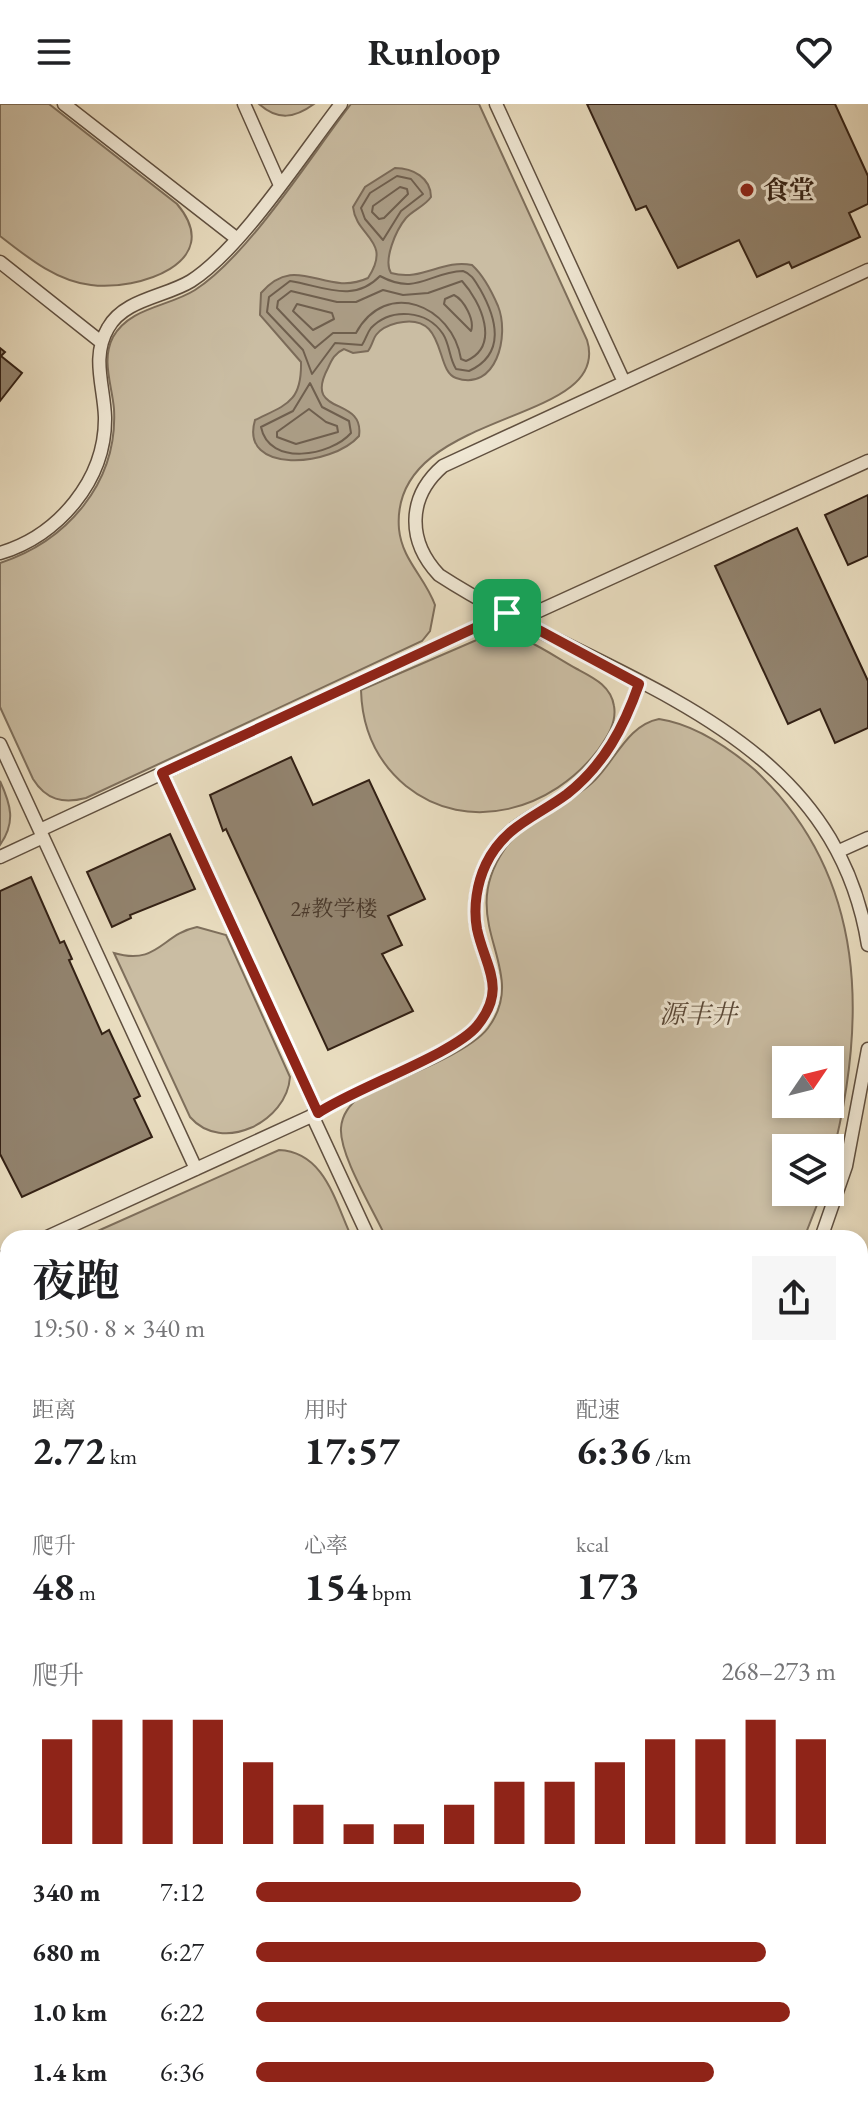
<!DOCTYPE html>
<html lang="zh">
<meta charset="utf-8">
<style>
:root{--surface:#fff;--page:#f6f6f6;--text:#202124;--muted:#757577;--accent:#8f2418}
body{margin:0;font-family:"EB Garamond","Noto Serif SC",serif;background:var(--page);color:var(--text);height:100vh;display:flex;flex-direction:column;font-size:30px;white-space:nowrap}
*{box-sizing:border-box;margin:0}
p{font-size:26px;color:var(--muted)}
.icon{flex:none;width:44px;height:44px;fill:none;stroke:currentColor;stroke-width:2;stroke-linecap:round;stroke-linejoin:round}
.map{position:relative;flex:1;overflow:hidden}
.panel{position:absolute;left:0px;top:1126px;width:868px;height:890px;display:flex;flex-direction:column;background:var(--surface);border-radius:24px 24px 0 0;box-shadow:0 4px 12px #0003}
.panel>*{flex:none}
.needle{width:52px;rotate:55deg}
.fabs{position:absolute;left:772px;top:942px;display:grid;gap:16px}
.fabs a{display:grid;place-items:center;width:72px;height:72px;border-radius:0px;background:var(--surface);box-shadow:0 4px 12px #0003;font-size:40px}
.pin{position:absolute;display:grid;place-items:center;width:68px;height:68px;color:#fff;margin:-34px;border-radius:16px;box-shadow:0 4px 12px #0006}
.round{display:grid;place-items:center;flex:none;width:84px;height:84px;border-radius:0px;background:var(--page)}
.head{display:flex;align-items:center;justify-content:space-between;height:136px;padding:0 32px}
h1{font-size:44px;font-weight:700;line-height:60px}
.stats{display:grid;grid-template-columns:repeat(3,1fr);gap:12px;height:136px;padding:8px 32px}
.stats div{display:grid;align-content:center}
.stats b{font-size:40px;font-weight:700}
.stats small{font-size:22px;font-weight:400}
.stats p{font-size:22px}
.chart{height:224px;padding:16px 32px}
.chart p{display:flex;justify-content:space-between}
.chart svg{width:100%;height:144px;margin-top:8px;stroke:var(--accent);stroke-width:6}
ul{padding:0 32px;list-style:none;font-size:26px}
li{display:grid;grid-template-columns:128px 96px 1fr;align-items:center;height:60px}
li i{height:20px;border-radius:10px;background:var(--accent)}
header{display:flex;justify-content:space-between;align-items:center;height:104px;padding:0 32px;background:var(--surface);font-size:36px;font-weight:700}
.map>svg:first-child{display:block}
.green{fill:#cabda3;stroke:#7e6f5c;stroke-width:2;fill-rule:evenodd}
.water{fill:#ab9d86;stroke:#7b6b59;stroke-width:2}
.lines{fill:none;stroke-linecap:round;stroke-linejoin:round}
.shore{stroke:#6f5f4e;stroke-width:2}
.building{fill:#92836e;stroke:#332115;stroke-width:2}
.lane-casing{stroke:#605040;stroke-width:15}
.lane{stroke:#f1e9d6;stroke-width:12}
.route-casing{stroke:#fff;stroke-width:16}
.route{stroke:#8f2418;stroke-width:10}
.poi-dot{fill:#8f2418;stroke:#f1e9d6;stroke-width:3}
.labels{text-anchor:middle;dominant-baseline:central;stroke-width:6;stroke-linejoin:round;paint-order:stroke}
.number-label{font-size:22px;fill:#4b3a2b}
.poi-label{font-size:26px;font-weight:bold;fill:#332115;stroke:#f1e9d6;text-anchor:start}
.park-label{font-size:26px;font-style:italic;fill:#594838;stroke:#f1e9d6}
</style>
<header><svg class="icon" aria-label="menu" viewBox="0 0 24 24"><path d="M4 6h16M4 12h16M4 18h16"/></svg>Runloop<svg class="icon" aria-label="heart" viewBox="0 0 24 24"><path d="M12 20l-8-8c-3-5 5-10 8-4 3-6 11-1 8 4z"/></svg></header>
<div class="map">
<svg width="868" height="2015" viewBox="0 0 868 2015">
<rect width="100%" height="100%" fill="#e9ddc0"/>
<filter id="stains"><feTurbulence type="fractalNoise" baseFrequency=".0025" numOctaves="4"/><feColorMatrix values="0 0 0 0 .2 0 0 0 0 .09 0 0 0 0 .02 0 0 0 .5 -.17"/></filter>
<radialGradient id="worn" r=".72"><stop offset=".6" stop-color="#630" stop-opacity="0"/><stop offset="1" stop-color="#630" stop-opacity=".3"/></radialGradient>
<path class="green" d="M0,0H49L177,100C227,159 137,187 91,181C56,177 27,153 0,132Z
M259,0H314C295,14 278,17 259,0Z
M351,0H479L587,236C614,323 389,303 399,425C402,456 425,473 435,501L430,527L422,537L86,694C63,700 46,696 33,675L0,603V459C67,437 118,379 114,305C112,281 101,256 113,233C130,203 168,203 195,186C249,151 310,53 351,0Z
M495,528C523,529 553,552 577,565C594,574 611,582 614,602C617,619 607,633 598,646C553,705 468,732 406,682C376,657 362,624 361,586Z
M659,615C693,620 729,644 755,666C868,773 868,917 830,1061V1044H786V1088H822L804,1134H386C374,1107 339,1051 341,1024C342,1010 350,1001 360,992C391,978 469,950 488,924C532,865 454,820 504,746C525,714 568,703 595,676C616,655 628,621 659,615ZM786,956H830V1000H786Z
M0,677C11,701 16,718 0,741Z
M197,823L226,831L290,973C287,1018 222,1050 190,1013L114,849C158,862 162,830 197,823Z
M279,1046C325,1048 335,1098 352,1134H82Z
M868,1273V1696L860,1697V1274Z
M0,1752L8,1784V1871L0,1837Z"/>
<path class="water" d="M395,64C413,64 431,74 431,93C425,102 413,106 406,114C396,126 383,156 391,169C422,178 442,155 472,161C483,171 492,188 498,202C510,232 496,288 456,274C434,267 448,207 397,219C389,221 381,224 376,231C373,235 372,242 368,247L353,249L344,245C335,249 332,255 328,264C302,313 365,291 359,332C332,363 239,371 255,316C285,301 302,299 301,258L260,211L261,189C297,147 325,194 368,174C393,136 356,133 353,103L365,83Z"/>
<g class="lines">
<path class="shore" d="M397,72L411,75L423,90L401,107L383,136L365,115L361,104L370,89Z
M400,83L407,85L408,90L384,114L379,115L372,108L373,102Z
M463,167C472,170 475,177 480,185C497,215 506,250 469,267L456,265C449,254 450,241 443,230C427,206 391,203 371,224C367,229 366,235 362,241L335,239L312,270L303,246L267,208L269,193L290,177C323,182 353,200 380,172C417,192 429,168 463,167Z
M462,177C481,198 501,242 466,257L461,255C452,201 386,174 356,229H333L315,244L277,204L278,197L291,187L337,198H356L383,186L403,191L428,189Z
M454,191C464,196 475,216 471,227L444,200L445,195Z
M297,200L332,209L334,215L313,226L293,207Z
M310,279L322,303L349,317L351,329C331,352 269,363 261,323L293,307Z
M309,305L326,318L337,322L338,328L296,340L277,333V328Z"/>
</g>
<path class="building" d="M587,0H835L868,72V100L849,109L860,133L792,164L789,158L757,173L739,136L678,164L646,102L636,106Z
M0,244L5,248L1,252L22,269L0,297Z
M868,391V452L848,461L825,411Z
M797,424L868,577V624L835,639L820,605L788,620L715,462Z
M291,653L313,701L369,676L425,795L388,812L402,841L382,850L413,907L328,946L226,725L223,727L210,691Z
M170,730L195,785L130,811L131,814L112,823L87,768Z
M31,773L60,839L64,837L72,855L69,856L102,930L109,926L140,992L134,995L152,1033L22,1093L0,1050V787Z
M868,1233V1256L860,1257V1234Z
M868,1786V1897L860,1899V1788Z"/>
<g class="lines">
<defs>
<path id="lane" d="M64,0L236,134
M244,0L279,79
M496,0L624,278
M0,158L101,238
M868,166L443,362C407,393 407,437 439,471C602,577 832,617 868,841
M0,449C58,432 106,376 105,313C104,282 91,253 108,224C124,195 165,193 191,177C241,145 303,49 341,0
M519,516L868,357
M0,640L196,1065
M40,726L507,509
M839,747L868,734
M0,753L43,733
M318,1009C355,984 454,950 477,922C508,884 485,863 477,825C473,803 477,779 486,760C504,721 536,713 567,690C604,661 624,623 639,580
M312,1011L369,1134
M45,1134L318,1009L162,669
M821,1134L846,1062L868,945
M0,1155L8,1151
M860,1203L868,1202
M0,1218L8,1235
M0,1546L8,1542
M860,1933L868,1931
M188,2008L189,2015
M289,2015L338,2008"/>
</defs>
<use href="#lane" class="lane-casing"/>
<use href="#lane" class="lane"/>
</g>
<g class="lines">
<defs>
<path id="route" d="M507,509L639,580C624,623 604,661 567,690C536,713 504,722 486,760C477,779 473,803 477,825C485,863 508,884 477,922C454,950 355,984 318,1009L162,669Z"/>
</defs>
<use href="#route" class="route-casing"/>
<use href="#route" class="route"/>
</g>
<circle class="poi-dot" cx="747" cy="86" r="8"/>
<g class="labels">
<g class="number-label">
<text x="334" y="804">2#教学楼</text>
</g>
<g class="poi-label">
<text x="763" y="86">食堂</text>
</g>
<g class="park-label">
<text x="698" y="910">源丰井</text>
</g>
</g>
<rect width="100%" height="100%" filter="url(#stains)"/>
<rect width="100%" height="100%" fill="url(#worn)"/>
</svg>
<div class="fabs">
<a><svg class="needle" viewBox="-14 -14 28 28"><path d="M0-13l5 13h-10z" fill="#e53935"/><path d="M0 13l5-13h-10z" fill="#757577"/></svg></a>
<a><svg class="icon" aria-label="layers" viewBox="0 0 24 24"><path d="M12 4l9 5-9 5-9-5zM3 14l9 5 9-5"/></svg></a>
</div>
<div class="pin" style="left:507px;top:509px;background:#1e9e55"><svg class="icon" aria-label="arrive" viewBox="0 0 24 24"><path d="M6 21V4h12l-3 4 3 4H6"/></svg></div>
<section class="panel">
<div class="head"><div><h1>夜跑</h1><p>19:50 · 8 × 340 m</p></div><a class="round"><svg class="icon" aria-label="share" viewBox="0 0 24 24"><path d="M12 15V3M7 8l5-5 5 5M5 13v7h14v-7"/></svg></a></div>
<div class="stats">
<div><p>距离</p><b>2.72<small> km</small></b></div>
<div><p>用时</p><b>17:57</b></div>
<div><p>配速</p><b>6:36<small> /km</small></b></div>
</div>
<div class="stats">
<div><p>爬升</p><b>48<small> m</small></b></div>
<div><p>心率</p><b>154<small> bpm</small></b></div>
<div><p>kcal</p><b>173</b></div>
</div>
<div class="chart"><p><span>爬升</span>268–273 m</p>
<svg viewBox="0 0 160 44" preserveAspectRatio="none"><path d="M5 44V12M15 44V6M25 44V6M35 44V6M45 44V19M55 44V32M65 44V38M75 44V38M85 44V32M95 44V25M105 44V25M115 44V19M125 44V12M135 44V12M145 44V6M155 44V12"/></svg>
</div>
<ul>
<li><b>340 m</b>7:12<i style="width:56%"></i></li>
<li><b>680 m</b>6:27<i style="width:88%"></i></li>
<li><b>1.0 km</b>6:22<i style="width:92%"></i></li>
<li><b>1.4 km</b>6:36<i style="width:79%"></i></li>
</ul>
</section>
</div>
